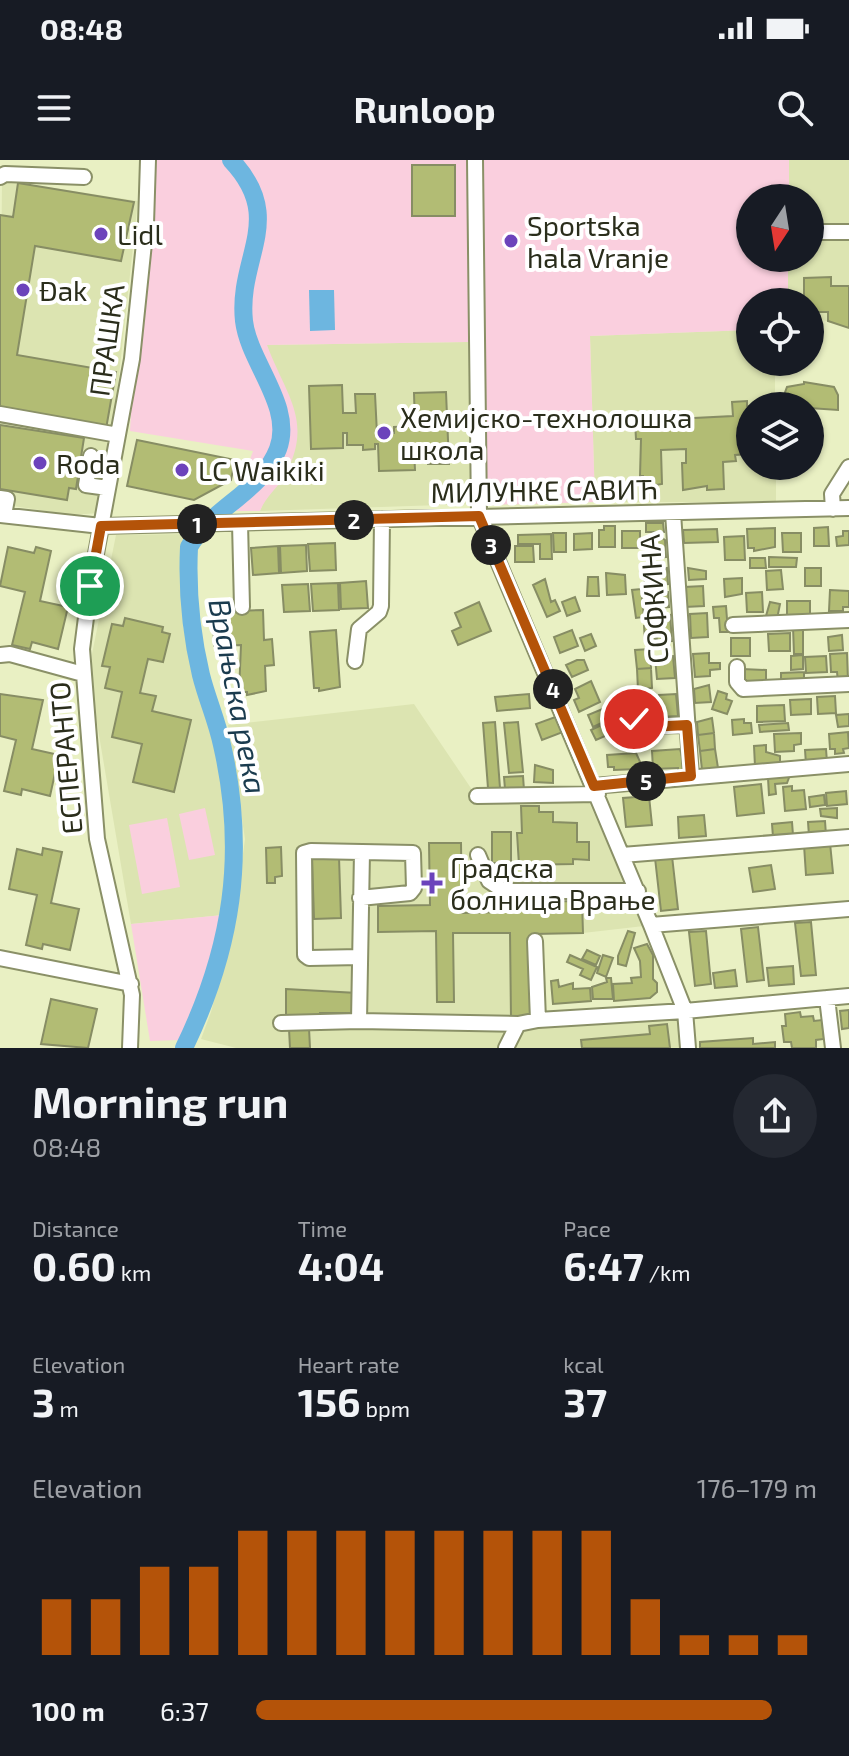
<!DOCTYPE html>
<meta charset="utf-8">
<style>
:root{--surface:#171b24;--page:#242831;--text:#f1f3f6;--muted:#9ea1a6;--accent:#b45309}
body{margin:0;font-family:"Exo 2",sans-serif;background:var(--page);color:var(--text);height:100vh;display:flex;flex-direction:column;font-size:30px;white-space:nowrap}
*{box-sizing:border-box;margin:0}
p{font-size:26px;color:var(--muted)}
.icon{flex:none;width:44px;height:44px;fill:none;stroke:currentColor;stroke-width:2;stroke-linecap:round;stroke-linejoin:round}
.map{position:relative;height:888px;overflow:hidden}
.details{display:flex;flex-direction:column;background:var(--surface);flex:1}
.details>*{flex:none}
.needle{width:52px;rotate:192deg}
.buttons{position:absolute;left:736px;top:24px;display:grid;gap:16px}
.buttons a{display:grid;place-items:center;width:88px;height:88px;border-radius:50%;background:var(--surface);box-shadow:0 2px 6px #0004;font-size:40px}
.pin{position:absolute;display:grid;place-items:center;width:68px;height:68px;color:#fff;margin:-34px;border:4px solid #fff;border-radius:50%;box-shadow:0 2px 8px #0007}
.km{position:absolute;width:40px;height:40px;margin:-20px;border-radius:50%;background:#222;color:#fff;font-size:22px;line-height:40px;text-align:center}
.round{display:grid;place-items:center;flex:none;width:84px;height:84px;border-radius:42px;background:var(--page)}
.summary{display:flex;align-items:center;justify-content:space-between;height:136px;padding:0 32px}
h1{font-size:44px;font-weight:700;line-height:60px}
.figures{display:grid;grid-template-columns:repeat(3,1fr);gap:12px;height:136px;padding:8px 32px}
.figures div{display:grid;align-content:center}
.figures b{font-size:40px;font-weight:700}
.figures small{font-size:22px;font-weight:400}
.figures p{font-size:22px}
.chart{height:224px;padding:16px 32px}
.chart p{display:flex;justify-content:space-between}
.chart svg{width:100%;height:144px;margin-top:8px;stroke:var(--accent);stroke-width:6}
ul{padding:0 32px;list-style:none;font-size:26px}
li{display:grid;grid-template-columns:128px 96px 1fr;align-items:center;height:60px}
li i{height:20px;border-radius:10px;background:var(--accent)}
.status{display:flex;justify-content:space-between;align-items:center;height:56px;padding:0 40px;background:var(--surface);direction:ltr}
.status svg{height:22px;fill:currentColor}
header{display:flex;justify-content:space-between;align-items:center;height:104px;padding:0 32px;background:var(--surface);font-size:36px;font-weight:700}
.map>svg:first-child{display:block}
.built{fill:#dce4b1}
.green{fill:#facfde}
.water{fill:#6db6e0}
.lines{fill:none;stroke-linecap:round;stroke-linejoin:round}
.river{stroke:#6db6e0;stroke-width:18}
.building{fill:#b2bc74;stroke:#878d64;stroke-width:2}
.minor-casing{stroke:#8a9067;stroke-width:18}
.minor{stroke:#fff;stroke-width:14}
.route-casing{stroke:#fff;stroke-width:16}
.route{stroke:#b45309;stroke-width:10}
.poi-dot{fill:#6c43bb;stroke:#fff;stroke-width:3}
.labels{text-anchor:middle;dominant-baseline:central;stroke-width:8;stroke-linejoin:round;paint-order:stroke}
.poi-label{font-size:28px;fill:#2a2d1b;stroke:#fff;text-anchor:start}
.street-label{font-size:28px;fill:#2a2d1b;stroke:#fff}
.water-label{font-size:30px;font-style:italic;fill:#1a3b4e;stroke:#fff}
</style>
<div class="status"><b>08:48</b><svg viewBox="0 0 49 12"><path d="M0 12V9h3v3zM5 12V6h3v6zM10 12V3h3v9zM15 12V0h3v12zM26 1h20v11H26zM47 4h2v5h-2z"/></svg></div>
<header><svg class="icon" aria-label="menu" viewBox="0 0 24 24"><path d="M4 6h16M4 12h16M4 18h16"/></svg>Runloop<svg class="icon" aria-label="search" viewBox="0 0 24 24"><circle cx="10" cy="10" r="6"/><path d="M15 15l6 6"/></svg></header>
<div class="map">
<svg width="849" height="888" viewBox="0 0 849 888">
<rect width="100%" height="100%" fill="#e9f0c3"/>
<path class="built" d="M789,0H849V168L810,156V142H788V98H810V38H789Z
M2,20L138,41L113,271L0,251Z
M750,170V202H775V246H750V306H776V342H595L590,176Z
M468,182L471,344L260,351L266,336L283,319L267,185Z
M0,256L112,278L99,353L72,355L0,344Z
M186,374L180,387L183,467L217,591L230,671V715L223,755L131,764L91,528L92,494L116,375Z
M414,544L481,643L589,642L644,766L583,773L543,774V865L680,856L683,888H236L201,879L211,852L233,769L245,679L228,565Z"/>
<path class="green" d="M144,0H789V38H750V98H788V142H750V170L590,176L595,342L486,345L481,179L468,182L267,185C286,236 314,261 285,315C277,329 266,336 260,351H231L253,291L130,271Z
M205,648L215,695L189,700L179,654Z
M167,658L180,727L142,734L129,665Z
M223,755L197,846L180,880L150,881L131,764Z"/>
<path class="water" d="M309,130H334L335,170L310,171Z"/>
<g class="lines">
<path class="river" d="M184,888C232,789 247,694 222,585C217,561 207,539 201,515C191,473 187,430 189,387C212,347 261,333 278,289C294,246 249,203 244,161C237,97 287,59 231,0"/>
</g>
<path class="building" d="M412,5H455V56H412Z
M18,23L134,42L121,101L35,86L17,195L116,212L106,269L0,249V55L13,57Z
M831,117V126H849V168L828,161V152H810V142H804V118Z
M804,222L834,227L838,235V250L780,246L787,227L804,224Z
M342,225L343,253H356L355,234H375L377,274L394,273V267L415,266L414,233L446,232L449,304H428L427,289H414L415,310L379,311L378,284H375V289L363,290V285H347V273H343V288L311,289L309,226Z
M772,240V246H750V294L735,295L736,301L723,302L724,329L707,330V326L683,330L682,303H686V289L661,290L662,324L644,327L643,316H640L641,279H636L635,261L733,256L732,242L747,241V246H755V241Z
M0,265L84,278L76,329L69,328L67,340L0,329Z
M137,280L235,300L231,320L194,340L127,326Z
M646,363H663L664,372H646Z
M604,366H615V387H599V370H604Z
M828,367L829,386H814V368Z
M775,368V387L754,391V388H748L747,369Z
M717,369L718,382L684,383L683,370Z
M622,371H640V388H622Z
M843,371H849V385L837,386L836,377L843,376Z
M553,373H566V392H554Z
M592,373V389L574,390V374Z
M782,373H801V392H783Z
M551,374L552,399H540V384H518V375Z
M744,376L745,400H725L724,377Z
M661,377L665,380L666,397L649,398L648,378Z
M335,383L336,410L310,411L308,384Z
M306,385L307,411L281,413L280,386Z
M278,386L279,413L253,415L251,388Z
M515,386H533L534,402H515Z
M8,387L34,393L36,387L51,391L40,441L68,447L58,489L32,482L30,489L12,485L25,432L0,426Z
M769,397L797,398L796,407H769Z
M750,398H765L766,408H750Z
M667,408L668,424L645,426L644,412Z
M688,408L706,411V419L689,420Z
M805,408H821V426H805Z
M781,410L783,429L767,430L766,411Z
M606,413L625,415L626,434L607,435Z
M588,417H598L599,436H587Z
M742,418V434L725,437L724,419Z
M545,419L551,442L555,440L560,451L547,457L533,425Z
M366,421L368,448L341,449L340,423Z
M338,423L339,450L313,451L311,424Z
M308,424L310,451L284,452L282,425Z
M703,426L704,446L685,447L684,427Z
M641,429L644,457L636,458L632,430Z
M830,430L849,431V447H843V451H829Z
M668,432L669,447L649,449L648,433Z
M762,432L763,452H747L746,433Z
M575,437L580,451L567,456L562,442Z
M787,441H810V457H787Z
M479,442L491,471L458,485L452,471L461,467L455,453Z
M770,442L780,444L777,459L766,456Z
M726,446L728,472H720L719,458H714L713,447Z
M263,450L264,480L272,479L274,505L265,506L266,531L247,535V532H239L241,485L214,486L213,452Z
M707,453L708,477L691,478L690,454Z
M670,455L672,481L657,482L655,457Z
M125,458L163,467L162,472L170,474L163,502L148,499L140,533L156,536L152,551L191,560L174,632L133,622L142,584L112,577L122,532L105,528L110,507L102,506L112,464L123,466Z
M653,465L655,481L645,482L644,466Z
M803,466V494H794L793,467Z
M336,470L340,527L319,531V528H314L310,472Z
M572,470L578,486L560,493L554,477Z
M790,473V491H769L768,474Z
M591,474L596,486L585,491L580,478Z
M842,475L843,490L829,491L828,477Z
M731,478H750V496H731Z
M650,489L651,508L637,509L635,490Z
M709,493V503H720V509L710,510V516L695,517L693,494Z
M847,493L848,521L838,522L837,512H831L830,494Z
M803,495V509L791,510V496Z
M673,496L675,518L657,519L655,497Z
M826,496L827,512L806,513L805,497Z
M577,500H584L588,510L572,517L566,505Z
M651,508L652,528L638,530L637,509Z
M742,509L766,510V522L742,521Z
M804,512V522L781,523V513Z
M591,521L600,542L579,552L574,540L579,538L575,529Z
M709,525L711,542L695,543L694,529Z
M718,531L727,534L726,539L732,541L727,554L712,549Z
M0,534L43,540L32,589L59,595L50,636L22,629L21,635L4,631L16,580L0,576Z
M529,534L530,548L497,551L495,537Z
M676,534L678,556L660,557L659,535Z
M835,536L836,553L818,554L817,537Z
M811,539V554L791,555L790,540Z
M612,545L617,556L593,567L588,555Z
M784,545L785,561L757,562V546Z
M849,554V566L838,567L836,555Z
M558,556L563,572L542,580L536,564Z
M712,558L714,573L698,575L697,562Z
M614,559L619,570L596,580L591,570Z
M744,559V563H751L752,573L733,575L732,560Z
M495,562L500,628H488L483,563Z
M518,562L523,612L509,613L504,563Z
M788,563L789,570L760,572L759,565Z
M848,572L849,588L843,589L844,593L835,594V589H830L829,574Z
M714,573L715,589L700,591L698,575Z
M801,573V584L794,585V591L775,592L774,574Z
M766,585V592L780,596V606H755L754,586Z
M680,589L686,612H678V608L653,609L652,591Z
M715,589L718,608L702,610L700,591Z
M826,589L827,602L806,604L805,590Z
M636,593L641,604H636L637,609L614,610V607H608L607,595Z
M535,605L553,610V623L534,622Z
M790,615L787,623L775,624L776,634L769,635L768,618Z
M523,616L524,630L505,629L504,617Z
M761,624L764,653L737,656L734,627Z
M792,626V631L804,630L806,649L785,651L783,627Z
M846,631L847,644L827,646L826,633Z
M824,635L825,645L810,647L809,637Z
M649,636L652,665L626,667L623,638Z
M521,646H539V652H553V662L577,663V682H589V700L573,699V704L519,705L517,673H522Z
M837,648V658L821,656L820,649Z
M704,655L706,676L679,678L678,657Z
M825,661L826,675L809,676L808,662Z
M792,662L793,675L773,677L772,664Z
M492,672H511V703H492Z
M429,683H461L462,753L514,752V742L582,741L583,773L533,774L534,857L511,858L510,773H453L454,842H437L436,771L378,772V746L430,745Z
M830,683L833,713L806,715L804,685Z
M281,687L282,716L275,717V723H267L266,688Z
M43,688L62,692L51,743L79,749L70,790L43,784L42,789L26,785L37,735L9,729L17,689L42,695Z
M672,696L678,749L661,751L655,698Z
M339,697L341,758L314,759L312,698Z
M771,705L775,729L753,732L749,708Z
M811,762L816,815L801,816L795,763Z
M758,767L764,820L747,822L741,769Z
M628,771L635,773L626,806L618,804V796Z
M706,771L711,824L695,826L689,772Z
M647,784L653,795V819L657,823V832L650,838L614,841L613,824L632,823L631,818L641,817L640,801L634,788Z
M587,790L600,796L596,805L582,799Z
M570,795L597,807L591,820L580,815L583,809L567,802Z
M603,795L613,798L606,817L597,813Z
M793,806L794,824L769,826L767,808Z
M735,810L737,826L715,828L713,813Z
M606,818H611L613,839H593L592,827L607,822Z
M558,820L559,827L573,823V829L590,828L591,841L553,844L551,821Z
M286,829L357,833V853H320V859H286Z
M51,839L97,849L88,888L41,884Z
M849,850V868L842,869L840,851Z
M800,852L801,857L813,856L814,861L822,860L824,879L816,880V888H792L791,882H784L782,866H786L785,854Z
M667,864L670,888H582L581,880L650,874L649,866Z
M309,868L310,888H290L289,869Z
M753,878V884L775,882V888H700V882Z"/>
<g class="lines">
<defs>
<path id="minor" d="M475,0L479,356L651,765L685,851L688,888
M0,17L5,14L84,17
M818,72H849
M0,254L118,275
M91,296L86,325L108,328
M0,338L7,339L4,355
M833,349L832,334L849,307
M673,353L691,616
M0,355L101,366L849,348
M240,363L242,447
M733,465L849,460
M0,495L10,494L83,514
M355,501L359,469L379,452L381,446L382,359
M737,507V522L743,529L849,524
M628,547L634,559L643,566L687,565
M594,626L849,604
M477,636L598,634
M478,695L489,721L504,731H638
M622,695L849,677
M651,765L849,749
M535,781L538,860
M360,797L309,798L305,795L304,693L311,691L413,693L414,728L410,733L360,738
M0,798L131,824
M827,838L833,888
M359,861L362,692
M281,863L359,861L518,864L538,860L685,851L849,836
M130,888L132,835L97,679L82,489L90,426L132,199L146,64L148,0
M506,888L518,864"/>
</defs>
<use href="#minor" class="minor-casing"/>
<use href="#minor" class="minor"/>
</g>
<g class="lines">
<defs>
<path id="route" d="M90,426L101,366L479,356L594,626L691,616L687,565L649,567L634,559"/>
</defs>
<use href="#route" class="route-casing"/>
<use href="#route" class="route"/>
</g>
<g class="poi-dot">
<circle cx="101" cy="74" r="8"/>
<circle cx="511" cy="81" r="8"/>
<circle cx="23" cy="130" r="8"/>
<circle cx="384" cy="273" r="8"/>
<circle cx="40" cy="303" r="8"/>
<circle cx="182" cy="310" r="8"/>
<path d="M428 711h8v8h8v8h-8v8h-8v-8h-8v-8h8z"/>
</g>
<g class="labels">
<g class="poi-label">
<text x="527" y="65">Sportska<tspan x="527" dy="32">hala Vranje</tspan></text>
<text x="117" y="74">Lidl</text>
<text x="39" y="130">Đak</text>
<text x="400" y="257">Хемијско-технолошка<tspan x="400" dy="32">школа</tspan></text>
<text x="56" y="303">Roda</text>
<text x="198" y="310">LC Waikiki</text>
<text x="450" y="707">Градска<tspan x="450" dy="32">болница Врање</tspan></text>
</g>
<g class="street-label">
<text transform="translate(106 180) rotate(-82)">ПРАШКА</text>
<text transform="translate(544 330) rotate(-1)">МИЛУНКЕ САВИЋ</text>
<text transform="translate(653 439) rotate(-94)">СОФКИНА</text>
<text transform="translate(65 598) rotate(-95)">ЕСПЕРАНТО</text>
</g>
<g class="water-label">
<text transform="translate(239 536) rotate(79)">Врањска река</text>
</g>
</g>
</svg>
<div class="buttons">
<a><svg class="needle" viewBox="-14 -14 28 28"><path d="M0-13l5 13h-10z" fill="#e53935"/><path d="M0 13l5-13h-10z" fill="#9ea1a6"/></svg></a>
<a><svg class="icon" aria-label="locate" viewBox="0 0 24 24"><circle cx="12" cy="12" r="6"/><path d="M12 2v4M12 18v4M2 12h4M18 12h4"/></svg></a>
<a><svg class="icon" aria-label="layers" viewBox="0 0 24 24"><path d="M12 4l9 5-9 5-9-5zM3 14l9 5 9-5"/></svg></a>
</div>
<div class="pin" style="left:90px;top:426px;background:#1e9e55"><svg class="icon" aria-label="arrive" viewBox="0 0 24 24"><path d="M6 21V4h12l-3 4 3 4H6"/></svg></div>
<div class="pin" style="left:634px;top:559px;background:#d93025"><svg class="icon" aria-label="check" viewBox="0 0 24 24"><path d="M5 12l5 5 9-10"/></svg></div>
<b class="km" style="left:197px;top:364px">1</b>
<b class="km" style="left:354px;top:360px">2</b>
<b class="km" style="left:491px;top:385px">3</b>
<b class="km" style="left:553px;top:529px">4</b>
<b class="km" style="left:646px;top:621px">5</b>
</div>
<section class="details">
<div class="summary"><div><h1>Morning run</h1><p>08:48</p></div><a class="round"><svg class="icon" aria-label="share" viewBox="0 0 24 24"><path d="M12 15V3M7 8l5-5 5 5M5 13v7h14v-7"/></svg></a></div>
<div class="figures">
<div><p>Distance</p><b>0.60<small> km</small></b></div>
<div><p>Time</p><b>4:04</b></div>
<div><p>Pace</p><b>6:47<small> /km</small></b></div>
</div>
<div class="figures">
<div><p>Elevation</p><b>3<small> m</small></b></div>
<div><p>Heart rate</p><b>156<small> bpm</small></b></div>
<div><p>kcal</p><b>37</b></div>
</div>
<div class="chart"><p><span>Elevation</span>176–179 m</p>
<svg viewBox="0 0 160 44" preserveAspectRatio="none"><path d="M5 44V27M15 44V27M25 44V17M35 44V17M45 44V6M55 44V6M65 44V6M75 44V6M85 44V6M95 44V6M105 44V6M115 44V6M125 44V27M135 44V38M145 44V38M155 44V38"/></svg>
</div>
<ul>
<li><b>100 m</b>6:37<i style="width:92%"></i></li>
</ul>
</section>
